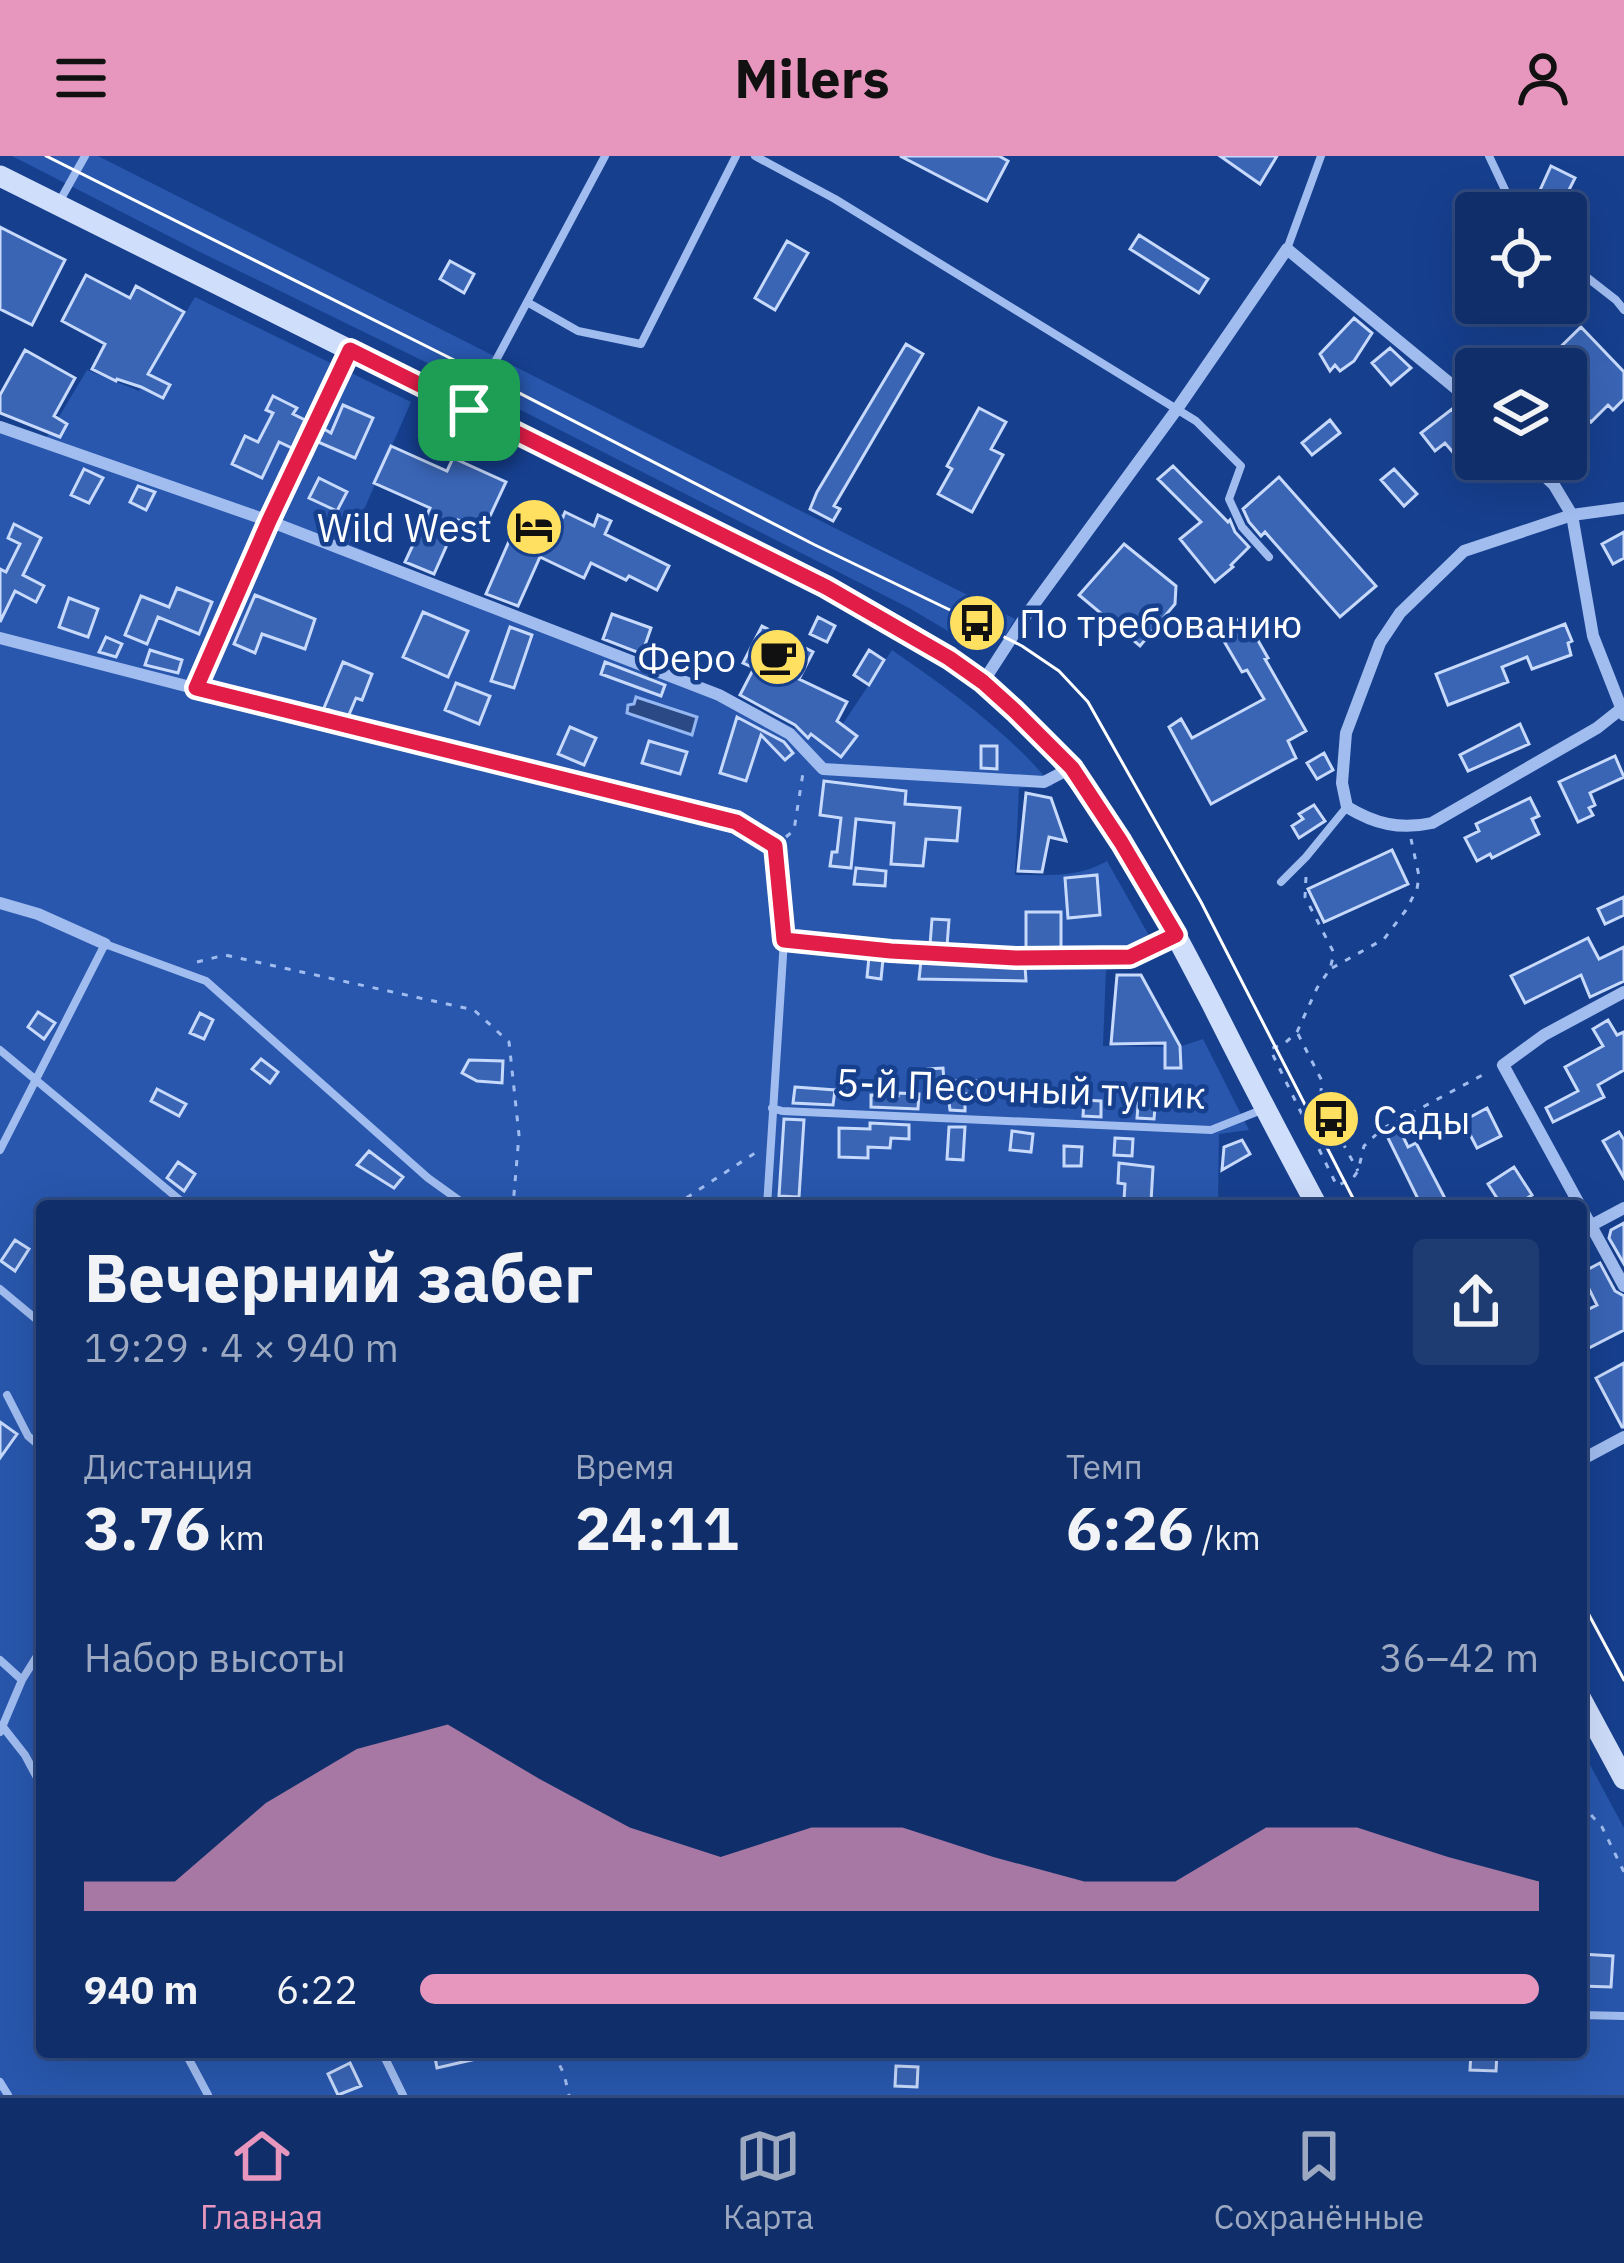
<!DOCTYPE html>
<html lang="ru">
<meta charset="utf-8">
<style>
:root{--surface:#102f6a;--page:#1e3b72;--text:#f1f3f6;--muted:#9ca9c1;--line:#304a7e;--accent:#e797bd}
body{margin:0;font-family:"IBM Plex Sans",sans-serif;background:var(--page);color:var(--text);height:100vh;display:flex;flex-direction:column;font-size:45px;white-space:nowrap}
*{box-sizing:border-box;margin:0}
p{font-size:39px;color:var(--muted)}
.icon{flex:none;width:66px;height:66px;fill:none;stroke:currentColor;stroke-width:2;stroke-linecap:round;stroke-linejoin:round}
.map{position:relative;flex:1;overflow:hidden}
.sheet{position:absolute;left:36px;top:1044px;width:1551px;height:858px;display:flex;flex-direction:column;background:var(--surface);border-radius:12px;box-shadow:0 12px 48px #0002,0 0 0 3px var(--line)}
.sheet>*{flex:none}
.fabs{position:absolute;left:1455px;top:36px;display:grid;gap:24px}
.fabs a{display:grid;place-items:center;width:132px;height:132px;border-radius:12px;background:var(--surface);box-shadow:0 12px 48px #0002,0 0 0 3px var(--line);font-size:60px}
.pin{position:absolute;display:grid;place-items:center;width:102px;height:102px;color:#fff;margin:-51px;border-radius:24px;box-shadow:0 6px 18px #0006}
.round{display:grid;place-items:center;flex:none;width:126px;height:126px;border-radius:12px;background:var(--page)}
.headline{display:flex;align-items:center;justify-content:space-between;height:204px;padding:0 48px}
h1{font-size:66px;font-weight:700;line-height:90px}
.stats{display:grid;grid-template-columns:repeat(3,1fr);gap:18px;height:204px;padding:12px 48px}
.stats div{display:grid;align-content:center}
.stats b{font-size:60px;font-weight:700}
.stats small{font-size:33px;font-weight:400}
.stats p{font-size:33px}
.chart{height:336px;padding:24px 48px}
.chart p{display:flex;justify-content:space-between}
.chart svg{width:100%;height:216px;margin-top:12px;fill:var(--accent);opacity:.7}
ul{padding:0 48px;list-style:none;font-size:39px}
li{display:grid;grid-template-columns:192px 144px 1fr;align-items:center;height:90px}
li i{height:30px;border-radius:15px;background:var(--accent)}
header{display:flex;justify-content:space-between;align-items:center;height:156px;padding:0 48px;background:var(--accent);color:#111;font-size:54px;font-weight:700}
.tabs{display:flex;justify-content:space-around;align-items:center;height:168px;border-top:3px solid var(--line);background:var(--surface);font-size:33px;color:var(--muted)}
.tabs a{display:grid;justify-items:center;gap:6px}
.tabs .on{color:var(--accent)}
.map>svg:first-child{display:block}
.green{fill:#2857ad}
.water{fill:#2b4984;stroke:#94b7f2;stroke-width:3}
.building{fill:#3a65b5;stroke:#c8dafb;stroke-width:3}
.lines{fill:none;stroke-linecap:round;stroke-linejoin:round}
.path{stroke:#a1bdf0;stroke-width:3;stroke-dasharray:6 9;stroke-linecap:butt}
.service{stroke:#a1bdf0;stroke-width:8}
.minor{stroke:#a1bdf0;stroke-width:12}
.secondary{stroke:#cfdefb;stroke-width:21}
.tram{stroke:#fff;stroke-width:3}
.route-casing{stroke:#fff;stroke-width:24}
.route{stroke:#e11d48;stroke-width:15}
.labels{text-anchor:middle;dominant-baseline:central;stroke-width:9;stroke-linejoin:round;paint-order:stroke}
.poi-label{font-size:39px;fill:#fff;stroke:#163f8e;text-anchor:end}
.street-label{font-size:39px;fill:#fff;stroke:#163f8e}
</style>
<header><svg class="icon" aria-label="menu" viewBox="0 0 24 24"><path d="M4 6h16M4 12h16M4 18h16"/></svg>Milers<svg class="icon" aria-label="person" viewBox="0 0 24 24"><circle cx="12" cy="8" r="4"/><path d="M4 21q1-7 8-7t8 7"/></svg></header>
<div class="map">
<svg width="1624" height="1939" viewBox="0 0 1624 1939">
<rect width="100%" height="100%" fill="#163f8e"/>
<path class="green" d="M12,0H98L1015,463C1006,477 998,498 980,494L909,452L458,222L200,96Z
M195,141L411,246L349,388L522,461L720,533L828,590L892,494C951,535 1007,575 1053,630L1019,632L1015,719C1047,719 1078,722 1107,705L1160,799L1135,811L1106,814L1103,890L1179,891L1203,883L1249,974L1219,978L1218,1050H42V1896H1581V1592L1624,1672V1939H0V265L45,284L87,214L139,235Z"/>
<path class="water" d="M636,541L697,561L692,579L627,557L628,549L634,548Z"/>
<path class="building" d="M900,0H999L1008,5L987,45Z
M1220,0H1277L1260,28Z
M1551,10L1575,22L1559,54L1536,43Z
M0,71L65,104L32,169L0,153Z
M1139,79L1208,123L1199,137L1130,93Z
M787,85L808,97L775,154L755,142Z
M450,105L474,118L464,137L440,123Z
M86,119L130,142L136,130L184,156L148,218L170,229L163,242L141,231L117,223L116,225L92,213L105,188L62,165Z
M1354,162L1372,177L1354,205L1340,215L1335,209L1330,215L1320,198Z
M1581,171L1624,216V243L1613,254L1608,249L1591,266L1566,240V213H1538Z
M906,188L923,198L834,350L840,353L833,365L810,353L817,336Z
M1390,192L1411,212L1391,229L1372,207Z
M25,194L75,222L54,260L67,268L60,281L0,257V239Z
M273,240L297,252L293,258L305,264L292,292L279,286L262,322L232,308L245,280L258,286L273,257L266,254Z
M343,249L373,262L355,302L318,286L324,273L331,277Z
M979,252L1006,266L991,293L1003,299L972,356L938,338L952,313L947,310Z
M1452,253L1476,284L1456,300L1445,287L1435,295L1421,277Z
M1330,264L1340,277L1312,299L1302,287Z
M391,290L447,315L453,302L506,326L483,375L458,364L434,418L405,406L430,352L374,327Z
M1173,310L1228,366L1230,364L1235,376L1249,391L1231,409L1233,411L1215,426L1180,383L1201,366L1158,323Z
M84,313L103,322L89,347L71,339Z
M1394,313L1417,338L1404,350L1381,324Z
M1279,321L1376,430L1340,461L1265,376L1261,380L1249,366L1243,353Z
M319,322L347,336L337,355L309,342Z
M138,330L155,336L146,354L130,346Z
M527,344L563,361L565,356L594,370L598,359L611,365L605,378L669,410L657,434L629,420L626,424L591,407L584,422L540,401L518,450L486,438Z
M14,368L41,382L23,419L44,430L36,446L15,435L0,466V413L6,416L20,388L8,382Z
M1624,376V402L1613,408L1602,388Z
M1124,388L1176,430L1175,448L1140,490L1079,439Z
M177,432L212,446L199,478L158,461L147,488L125,479L141,440L169,451Z
M255,439L315,463L305,493L262,478L255,497L234,488Z
M69,442L98,453L88,481L59,471Z
M423,456L468,475L448,521L403,501Z
M612,458L651,472L642,498L603,483Z
M1244,460L1268,502L1265,503L1306,575L1288,585L1296,602L1211,648L1169,571L1181,563L1192,582L1264,543L1247,514L1242,516L1218,475Z
M818,461L835,470L827,486L810,478Z
M1565,468L1572,485L1568,487L1571,499L1532,513L1527,501L1502,511L1508,526L1448,549L1436,518Z
M762,470L813,496L799,523L847,546L837,565L857,580L841,601L811,578L808,582L795,569L740,539L754,512L743,507Z
M510,471L532,479L514,532L491,525Z
M106,481L122,488L116,501L99,496Z
M150,494L182,504L178,517L145,509Z
M869,494L884,504L869,529L854,519Z
M343,506L372,518L362,544L356,542L348,561L324,552Z
M605,506L665,529L661,540L601,518Z
M456,527L490,540L479,568L445,554Z
M737,561L784,586L793,597L785,604L761,579L746,625L720,617Z
M1520,568L1529,588L1468,615L1460,599Z
M570,571L596,582L584,609L558,598Z
M649,585L687,596L680,618L642,607Z
M981,590H997V613L981,612Z
M1324,597L1333,614L1317,623L1307,607Z
M1615,600L1624,621L1590,637L1595,649L1589,652L1593,659L1578,666L1559,626Z
M824,625L906,635L905,648L960,652L957,685L926,683L923,710L891,708L894,667L856,663L851,712L830,710L832,696H837L841,662L820,659Z
M1026,637L1051,642L1066,685L1049,681L1042,716L1018,715Z
M1530,642L1539,660L1532,663L1539,678L1492,702L1490,698L1477,705L1465,682L1479,675L1476,668Z
M1314,649L1325,665L1299,682L1292,670L1303,663L1299,658Z
M1392,694L1408,728L1324,766L1308,733Z
M856,712L886,715L885,730L854,728Z
M1097,719L1100,759L1068,762L1065,722Z
M1624,741V759L1605,768L1598,753Z
M1026,756H1061V793L1026,794Z
M932,763L949,764L947,790L930,789Z
M1588,782L1599,803L1624,791V825L1590,841L1581,819L1525,847L1511,820Z
M869,801L883,803L881,823L867,821Z
M921,805L1025,810L1026,825L919,823Z
M1117,819H1141L1180,890L1181,912H1165V887L1111,888Z
M38,856L55,867L44,883L28,871Z
M200,857L213,864L204,883L190,877Z
M1608,864L1617,879L1624,876V914L1598,929L1604,941L1553,966L1546,952L1578,935L1565,911L1603,890L1593,873Z
M261,903L278,916L270,927L252,913Z
M469,904L503,905L502,927L477,925L462,917Z
M943,912L944,925H978V938H965V955L950,954L948,938L928,939V913Z
M795,931L835,934L833,949L793,947Z
M157,933L186,948L179,960L151,945Z
M898,937L919,938L918,953L871,951V939L898,940Z
M1139,938L1156,940L1154,963L1137,962Z
M1084,944L1101,945V961L1083,960Z
M1487,952L1501,980L1477,992L1463,965Z
M784,963L804,964L799,1041L779,1040Z
M870,967L909,969V983L891,982L890,992L868,991V1002L839,1001V972L870,973Z
M949,971H965L963,1004L947,1003Z
M1400,974L1408,991L1416,987L1449,1050H1424L1418,1043L1387,980Z
M1012,975L1033,978L1031,996L1010,994Z
M1619,976L1624,984V1022L1603,985Z
M1115,982L1133,983L1132,1000L1114,999Z
M1242,984L1250,998L1222,1014L1224,991Z
M1064,990L1082,991L1081,1010H1064Z
M369,995L403,1021L394,1032L357,1009Z
M178,1006L195,1018L184,1035L167,1022Z
M1119,1007L1153,1011L1151,1046L1124,1044L1125,1028L1118,1027Z
M1514,1011L1532,1039L1515,1050H1502L1488,1028Z
M1624,1067V1108L1609,1082L1611,1074Z
M15,1084L29,1093L15,1115L1,1105Z
M1600,1107L1615,1135L1624,1140V1174L1581,1196V1157L1597,1149L1581,1117Z
M1624,1207V1271H1622L1596,1222Z
M0,1266L17,1278L0,1302Z
M1581,1798L1613,1800L1611,1831L1581,1830Z
M434,1896H479L480,1902L437,1912Z
M1471,1896H1497L1496,1915L1470,1914Z
M350,1907L361,1930L338,1939L328,1918Z
M896,1910L918,1911L917,1931L895,1930Z"/>
<g class="lines">
<path class="path" d="M786,681L794,674L803,617
M1306,721L1305,741L1334,797L1330,813L1317,832L1297,876L1284,888L1270,893L1337,1030L1353,1022L1358,1015L1364,990L1382,973L1488,916
M197,806L225,799L474,854L509,886L519,979L513,1050
M1332,812L1384,783L1406,754L1417,733L1419,720L1411,683
M1298,878L1322,925L1320,945L1358,1015
M674,1050L758,995
M1581,1648L1602,1671L1624,1716
M553,1896L564,1918L569,1939"/>
<path class="service" d="M755,0L835,43L1196,265L1241,310L1229,343L1242,371L1269,401
M1489,0L1516,57
M58,48L85,0
M1287,93L1321,0
M1566,105L1616,144L1624,154
M527,146L578,175L641,188L736,0
M470,253L605,0
M1281,726L1306,701L1346,652
M784,784L891,795L1016,802L1130,801L1175,780
M0,894L187,1050
M772,952L782,955L1211,974L1264,953
M0,994L105,788L206,825L428,1022L467,1050
M767,1050L784,784L775,690
M0,1133L42,1168
M7,1239L28,1280L42,1292
M0,1504L22,1524
M3,1571L25,1599L42,1631
M0,1576L22,1524L42,1492
M1581,1859L1624,1860
M185,1896L208,1939
M382,1896L403,1939
M0,1926L8,1939"/>
<path class="minor" d="M0,271L269,365L719,539L790,578L823,613L1044,626L1071,612
M1527,303L1554,329L1572,359L1593,480L1624,559
M0,482L392,583L736,666L775,690
M983,526L1027,458L1177,253L1287,93L1476,249
M195,532L269,365L350,194
M1621,553L1597,572L1432,667C1400,674 1375,668 1347,651L1342,627L1346,577L1380,487L1400,457L1464,395L1572,359L1624,352
M0,747L38,758L105,788
M1624,836L1544,879L1503,909L1624,1130
M1592,1069L1624,1052
M1581,1304L1624,1281"/>
<path class="secondary" d="M0,20L826,431C878,460 934,488 981,525C1088,608 1151,731 1212,848C1246,916 1281,983 1317,1050
M1581,1543L1624,1623"/>
<path class="tram" d="M46,0L486,220L815,389L977,467L1022,490L1059,515L1088,546L1201,746L1357,1050
M1581,1444L1624,1524"/>
</g>
<g class="lines">
<defs>
<path id="route" d="M350,194L826,431L949,502L983,526L1015,555L1072,612L1121,686L1176,779L1130,801L1016,802L891,795L784,784L775,690L736,666L196,532L269,365Z"/>
</defs>
<use href="#route" class="route-casing"/>
<use href="#route" class="route"/>
</g>
<defs>
<symbol id="hotel-disc" viewBox="-11 -11 22 22"><circle r="9.5" fill="#ffe060" stroke="#163f8e"/><path d="M-6-4.5h1.5V1H6V5H4.5V3h-9V5H-6ZM-4 0a1.8 1.8 0 1 1 3.6 0ZM.5 0V-2.5h3Q6-2.5 6 0Z" fill="#111"/></symbol>
<symbol id="bus-disc" viewBox="-11 -11 22 22"><circle r="9.5" fill="#ffe060" stroke="#163f8e"/><path d="M-5-6H5V4H4V6H2V4H-2V6H-4V4H-5ZM-3.5-4V0h7V-4ZM-3.5 1.2v1.5H-2V1.2ZM2 1.2v1.5H3.5V1.2Z" fill="#111"/></symbol>
<symbol id="cafe-disc" viewBox="-11 -11 22 22"><circle r="9.5" fill="#ffe060" stroke="#163f8e"/><path d="M-5.5-4.5H6V0H3Q3 3.5 0 3.5H-2.5Q-5.5 3.5-5.5 0ZM3-3.2v2h1.7v-2ZM-6 4.5H4V6H-6Z" fill="#111"/></symbol>
</defs>
<g fill-rule="evenodd">
<use href="#hotel-disc" x="501" y="338" width="66" height="66"/>
<use href="#bus-disc" x="944" y="434" width="66" height="66"/>
<use href="#cafe-disc" x="745" y="468" width="66" height="66"/>
<use href="#bus-disc" x="1298" y="930" width="66" height="66"/>
</g>
<g class="labels">
<g class="poi-label">
<text x="492" y="371">Wild West</text>
<text x="1019" y="467" text-anchor="start">По требованию</text>
<text x="736" y="501">Феро</text>
<text x="1373" y="963" text-anchor="start">Сады</text>
</g>
<g class="street-label">
<text transform="translate(1021 932) rotate(2)">5-й Песочный тупик</text>
</g>
</g>
</svg>
<div class="fabs">
<a><svg class="icon" aria-label="locate" viewBox="0 0 24 24"><circle cx="12" cy="12" r="6"/><path d="M12 2v4M12 18v4M2 12h4M18 12h4"/></svg></a>
<a><svg class="icon" aria-label="layers" viewBox="0 0 24 24"><path d="M12 4l9 5-9 5-9-5zM3 14l9 5 9-5"/></svg></a>
</div>
<div class="pin" style="left:469px;top:254px;background:#1e9e55"><svg class="icon" aria-label="arrive" viewBox="0 0 24 24"><path d="M6 21V4h12l-3 4 3 4H6"/></svg></div>
<section class="sheet">
<div class="headline"><div><h1>Вечерний забег</h1><p>19:29 · 4 × 940 m</p></div><a class="round"><svg class="icon" aria-label="share" viewBox="0 0 24 24"><path d="M12 15V3M7 8l5-5 5 5M5 13v7h14v-7"/></svg></a></div>
<div class="stats">
<div><p>Дистанция</p><b>3.76<small> km</small></b></div>
<div><p>Время</p><b>24:11</b></div>
<div><p>Темп</p><b>6:26<small> /km</small></b></div>
</div>
<div class="chart"><p><span>Набор высоты</span>36–42 m</p>
<svg viewBox="0 0 160 44" preserveAspectRatio="none"><path d="M0 44V38L10 38L20 22L30 11L40 6L50 17L60 27L70 33L80 27L90 27L100 33L110 38L120 38L130 27L140 27L150 33L160 38V44z"/></svg>
</div>
<ul>
<li><b>940 m</b>6:22<i style="width:100%"></i></li>
</ul>
</section>
</div>
<nav class="tabs">
<a class="on"><svg class="icon" aria-label="home" viewBox="0 0 24 24"><path d="M3 11l9-7 9 7M6 9v11h12V9"/></svg>Главная</a>
<a><svg class="icon" aria-label="map" viewBox="0 0 24 24"><path d="M3 6l6-2 6 2 6-2v14l-6 2-6-2-6 2zM9 4v14M15 6v14"/></svg>Карта</a>
<a><svg class="icon" aria-label="saved" viewBox="0 0 24 24"><path d="M7 4h10v16l-5-4-5 4z"/></svg>Сохранённые</a>
</nav>
